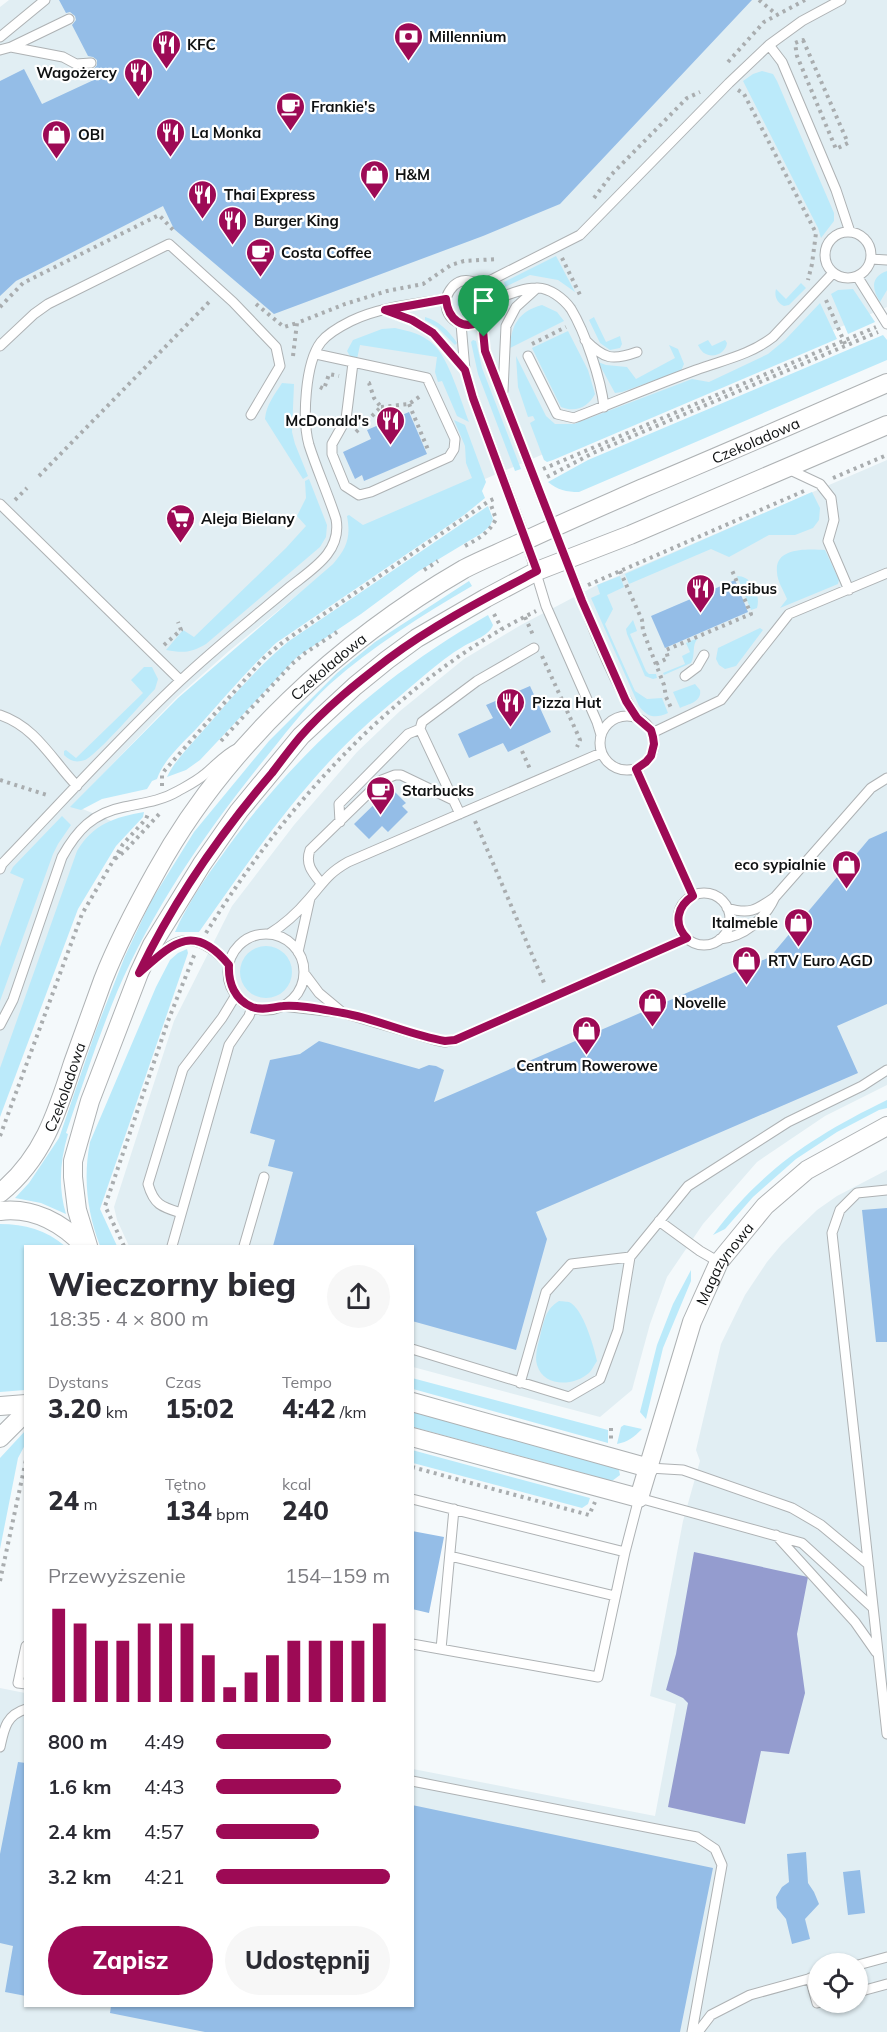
<!DOCTYPE html>
<html lang="pl">
<meta charset="utf-8">
<style>
:root{--surface:#fff;--page:#f7f7f7;--text:#2b2b33;--muted:#7c7c81;--accent:#9d0a55}
body{margin:0;font-family:Mulish,sans-serif;background:var(--page);color:var(--text);height:100vh;display:flex;flex-direction:column;font-size:22px;white-space:nowrap}
*{box-sizing:border-box;margin:0}
p{font-size:20px;color:var(--muted)}
.icon{flex:none;width:33px;height:33px;fill:none;stroke:currentColor;stroke-width:2;stroke-linecap:round;stroke-linejoin:round}
.map{position:relative;flex:1;overflow:hidden}
.side{position:absolute;left:24px;top:1245px;width:390px;height:762px;display:flex;flex-direction:column;background:var(--surface);border-radius:0px;box-shadow:0 2px 4px #0004}
.side>*{flex:none}
.controls{position:absolute;left:808px;top:1953px;display:grid;gap:12px}
.controls a{display:grid;place-items:center;width:60px;height:60px;border-radius:50%;background:var(--surface);box-shadow:0 2px 4px #0004;font-size:30px}
.pin{position:absolute;display:grid;place-items:center;width:51px;height:51px;color:#fff;margin:-62px -26px;border-radius:50% 50% 50% 0;rotate:-45deg;box-shadow:0 0 6px #0007}
.pin .icon{rotate:45deg}
.round{display:grid;place-items:center;flex:none;width:63px;height:63px;border-radius:32px;background:var(--page)}
.head{display:flex;align-items:center;justify-content:space-between;height:102px;padding:0 24px}
h1{font-size:33px;font-weight:800;line-height:45px}
.metrics{display:grid;grid-template-columns:repeat(3,1fr);gap:9px;height:102px;padding:6px 24px}
.metrics div{display:grid;align-content:center}
.metrics b{font-size:26px;font-weight:800}
.metrics small{font-size:16px;font-weight:400}
.metrics p{font-size:16px}
.chart{height:168px;padding:12px 24px}
.chart p{display:flex;justify-content:space-between}
.chart svg{width:100%;height:108px;margin-top:6px;stroke:var(--accent);stroke-width:6}
.primary-button{display:flex;gap:12px;margin-top:auto;padding:12px 24px}
.primary-button a{flex:1;height:69px;border-radius:36px;background:var(--accent);color:#fff;font-size:24px;font-weight:800;line-height:69px;text-align:center}
.primary-button a+a{background:var(--page);color:var(--text)}
ul{padding:0 24px;list-style:none;font-size:20px}
li{display:grid;grid-template-columns:96px 72px 1fr;align-items:center;height:45px}
li i{height:15px;border-radius:8px;background:var(--accent)}
.map>svg:first-child{display:block}
.built{fill:#e1eef3;fill-rule:evenodd}
.green{fill:#bbeafa}
.water{fill:#949ccf}
.building{fill:#94bde7}
.lines{fill:none;stroke-linecap:round;stroke-linejoin:round}
.lane-casing{stroke:#aeb2b4;stroke-width:11}
.street-casing{stroke:#aeb2b4;stroke-width:20}
.path{stroke:#a9adaf;stroke-width:4;stroke-dasharray:3 4.5;stroke-linecap:butt}
.lane{stroke:#fff;stroke-width:9}
.street{stroke:#fff;stroke-width:18}
.route-casing{stroke:#fff;stroke-width:12}
.route{stroke:#9d0a55;stroke-width:8}
.labels{text-anchor:middle;dominant-baseline:central;stroke-width:4.5;stroke-linejoin:round;paint-order:stroke}
.poi-label{font-size:15px;font-weight:bold;fill:#0f1112;stroke:#fff;text-anchor:start}
.street-label{font-size:15px;fill:#0f1112;stroke:#fff}
</style>
<div class="map">
<svg width="887" height="2032" viewBox="0 0 887 2032">
<rect width="100%" height="100%" fill="#f4f9fb"/>
<path class="built" d="M9,0H887V307L387,521L229,651L177,697L73,805L121,825L74,905L0,1107V7Z
M887,460V1085L825,1116L757,1162L703,1224L667,1277L650,1324L632,1390L600,1417L413,1367L412,1246H129L117,1220L114,1207L174,1021L232,906L294,825L357,752L400,711L464,659L521,625L597,585Z
M887,1170V2032H0V1688L25,1693L26,2006H412L413,1769L655,1816L676,1704L650,1696L683,1521L700,1461L696,1450L721,1344L745,1295L767,1262L782,1244L817,1210L837,1196ZM819,1964H858V2002H819Z"/>
<path class="green" d="M762,71L773,74L777,81L834,213V221L821,238L818,228L743,81L753,74Z
M556,256L575,292L558,280L530,275L505,287L504,282Z
M887,271V290L880,302C872,289 870,277 887,271Z
M801,283L806,288L789,305L784,306C777,303 774,296 776,289L786,299Z
M853,289L875,322L848,334L831,294L838,290Z
M457 302a11 11 0 1 1 22 0a11 11 0 1 1-22 0Z
M820,303L837,339L553,460L547,462L544,460L530,423L535,420L533,416L528,417L518,387L516,356L546,416L555,424H574L692,379L709,382L768,354L785,340Z
M542,305L557,312L564,321L510,348C511,325 519,311 542,305Z
M425,317C439,321 449,331 457,343L455,345L437,327L425,320Z
M594,317L606,342L620,336L622,344L620,348L610,350L600,343L589,320Z
M395,328C409,331 423,334 434,345C449,359 461,401 469,422L457,416L442,381L438,382L435,372L437,357L360,345L357,359L350,356L347,351L353,340L382,329Z
M568,331L588,370L595,394C588,407 576,413 561,407L532,348Z
M883,335L887,340V360L579,492C566,492 558,490 548,482L588,460Z
M473,340L476,341L482,368L521,469L515,471L478,374L471,342Z
M708,340L712,346L725,340L727,343C726,353 713,359 704,353C702,352 699,347 698,345Z
M669,345L678,349L684,364L681,371L622,392L615,393L598,362L606,365L627,367L636,379L675,358Z
M282,383L294,384L292,432L295,444L308,476L303,479L265,419C266,405 275,394 282,383Z
M454,420L465,425L486,482L482,491L485,498L464,515L276,643C248,669 223,699 197,728C184,742 163,760 157,779L152,781L147,789L102,799L81,810L70,807L178,698L333,564C347,548 351,537 347,516L349,515L363,525L472,478L466,463L465,446Z
M309,479L327,525L326,537L320,547L206,644C191,653 183,653 166,650L183,630L194,637L286,548L306,526L297,516L306,498L305,481Z
M812,492L820,508L819,520L813,528L795,535H769L729,557L711,549L629,584L625,574Z
M488,506L493,519L490,526L482,533L419,571L361,614L297,657L200,760L186,770L167,777C175,760 189,747 201,733C229,701 256,668 289,641Z
M825,550L839,580L838,584L780,608L787,599C784,591 777,581 777,572C774,547 808,549 825,550Z
M620,576L624,587L607,595L613,609L605,624L635,691L647,699L662,698L668,713C655,719 647,717 639,706L591,598L600,594L597,585Z
M737,576C752,576 761,594 757,608L751,610Z
M469,581L472,586C422,615 373,646 330,684C303,709 282,738 259,766C203,836 153,909 117,992C98,1038 82,1086 66,1133L68,1134C60,1161 58,1187 66,1214L41,1203L15,1198L29,1183L59,1138L96,1030L125,956L151,901L194,832L269,741L337,673L375,642Z
M488,615L493,625C490,635 473,641 464,646C437,662 413,686 389,705C312,768 255,852 199,932H175C190,898 214,866 236,836C306,744 387,673 488,615Z
M633,620L637,631L630,634L646,671L649,674H656L657,678L653,679L645,676L627,634L626,629Z
M760,628L763,630L736,666L725,669L719,665L716,659L718,648Z
M698,638C691,646 696,654 691,663L664,675L663,673L685,664L682,656L690,652L686,643Z
M144,667H152L158,679L155,689C142,703 97,755 85,760C76,763 70,761 64,755V751L66,750L76,758L143,693L131,680Z
M695,684L700,690C702,702 689,704 680,708L673,692Z
M144,812L143,817L116,846L78,909L0,1117V1068L77,851C93,824 115,817 144,812Z
M62,816L71,825L58,844L53,854L0,1001V947L24,879L10,873L13,867Z
M240 972a26 26 0 1 1 52 0a26 26 0 1 1-52 0Z
M187,949L188,953L100,1209L117,1246H100C87,1212 83,1178 90,1142L156,987L170,960L178,953Z
M887,1100V1108L879,1110L837,1132L796,1159L753,1197L725,1229L713,1235C761,1170 815,1135 887,1100Z
M0,1224C25,1224 46,1230 65,1246H26L25,1390L0,1392Z
M691,1270V1281L663,1348L646,1419L640,1412L657,1345L673,1304Z
M559,1301C560,1301 569,1302 569,1302C583,1308 594,1347 597,1361C594,1365 592,1370 589,1373C574,1386 544,1388 537,1365C534,1354 539,1343 541,1332C545,1318 546,1309 559,1301Z
M412,1378L608,1430V1443L413,1389Z
M412,1412L615,1467L619,1470L620,1475L612,1481L413,1427Z
M624,1425L642,1429C634,1437 628,1442 617,1444L621,1427Z
M25,1431V1445L18,1458L0,1549V1458Z
M412,1450L590,1498L588,1504L582,1508L413,1463Z"/>
<path class="water" d="M694,1552L808,1577L797,1634L805,1693L789,1754L761,1751L745,1824L668,1807L688,1703L683,1698L666,1690L676,1654Z"/>
<path class="building" d="M59,0H752L560,204L483,236L274,314L174,229L163,206L16,281L0,296V81L24,69L42,104L98,78L94,69L97,65V60L93,57L88,56L72,25L76,20L75,16L70,12L66,13Z
M409,412L427,454L364,481L362,475L355,479L343,452L371,439L367,430Z
M735,580L748,612L665,648L651,616Z
M530,686L551,732L508,752L503,743L469,758L458,734L493,718L486,705Z
M391,788L406,803L402,806L408,812L388,832L382,826L369,839L354,824Z
M887,831V1004L837,1026L858,1073L536,1212L547,1239L516,1350L412,1321V1246H273L293,1172L268,1166L275,1140L250,1133L270,1060L300,1054L319,1041L419,1069L429,1065L436,1066L444,1070L434,1102L770,957L869,839Z
M887,1208V1342H876L862,1210Z
M412,1531L444,1537L429,1613L412,1609Z
M18,1762L26,1763V1996L5,1992L13,1946L0,1943V1854Z
M412,1805L713,1868L680,2032H205L110,2013L111,2006H412Z
M806,1852L808,1883L814,1892L819,1904L805,1919L810,1939L792,1944L786,1919L777,1908L776,1897L782,1887L789,1882L787,1854Z
M860,1870L865,1913L848,1915L843,1872Z"/>
<g class="lines">
<defs>
<path id="lane" d="M0,37L45,0
M769,45L782,62L836,190L850,232
M11,47L63,57L76,64L91,63
M0,50L11,47L69,19
M825 255a23 23 0 1 1 46 0a23 23 0 1 1-46 0Z
M871,259L887,260
M857,276L887,324
M482,283C515,329 444,340 446,301C446,295 452,285 459,282C467,278 473,283 482,283C486,283 491,280 495,278L580,235L729,83L769,45L802,21L841,0
M491,301C505,296 521,288 536,288C549,287 564,299 571,309C585,332 601,379 604,407
M385,310L412,320L433,333L465,370
M482,321L485,351C516,430 546,510 578,590C595,633 612,679 637,718
M461,324L465,370L473,398L526,540L546,606L597,722L601,735
M585,340C604,359 612,361 637,352
M0,346L34,314L48,304L169,244L233,302L276,347L280,366L251,415
M316,354L427,378L455,439L454,449L449,457L371,492L359,495L345,486L332,454V444L346,419L353,363
M528,356L557,414L574,418C615,402 655,385 696,370C723,360 750,355 773,337L833,273
M503,391L506,326L516,307L537,288
M788,469L820,484L831,498L834,520L828,541L849,590
M0,504L180,680
M685,676L697,667L704,655
M0,715C36,727 52,760 77,786
M600 743a27 27 0 1 1 54 0a27 27 0 1 1-54 0Z
M652,733L721,700L789,614L887,573
M636,769L693,896
M460,814L420,729L422,722L477,681L534,648
M340,822L339,804L408,734L420,729
M0,869L2,864C61,803 118,739 180,681C215,648 254,617 291,586C314,568 342,551 336,519C328,494 317,470 309,445C302,420 305,363 321,342C328,333 341,326 351,321C380,307 415,304 446,299
M321,883C312,872 305,864 310,850L382,780L395,775H401L453,800
M678 919a26 26 0 1 1 52 0a26 26 0 1 1-52 0Z
M727,908C750,915 756,910 775,897L871,788L887,778
M269,934C284,925 298,912 309,899C324,882 327,874 348,862L601,753
M228 972a38 38 0 1 1 76 0a38 38 0 1 1-76 0Z
M720,939C744,937 765,919 775,897
M298,952L310,898
M147,966C156,958 164,949 174,944C195,933 216,950 229,965
M304,973L319,993L343,1013
M282,1006L343,1013L435,1040L445,1042L455,1040L687,938
M0,1025L13,1000L62,857C77,830 93,813 124,807C143,803 161,801 178,791C187,786 197,781 205,774C216,765 225,754 238,748
M887,1190L857,1193L840,1210L832,1233L887,1734
M181,1213C162,1207 154,1205 148,1184L183,1069L222,1018L236,995
M659,1221L700,1251L719,1262
M172,1246L229,1045L249,1016L252,1007
M244,1246L264,1177
M412,1349L569,1397L600,1379L618,1330L630,1257L688,1186L788,1122L862,1086L887,1070
M520,1383L546,1292L571,1264L630,1257
M649,1468L683,1470L792,1508L821,1525L868,1564
M412,1499L625,1552L598,1677L412,1644
M776,1535L855,1622L876,1652
M625,1552L639,1498L802,1543L872,1607
M450,1556L615,1596
M26,1646L18,1683L26,1684
M441,1649L454,1509
M0,1747C4,1729 6,1715 26,1709
M412,1781L697,1837L715,1849L722,1865L692,2032
M858,1965L887,1957
M810,1978L817,2003L821,2002
M858,1992L887,1984
M698,2032L711,2015L750,1995L819,1976"/>
<g id="street">
<path id="s1" d="M0,1193C43,1158 57,1113 73,1063C83,1035 93,1007 103,980C118,942 137,906 156,872C225,746 341,640 464,569C481,560 499,553 516,545C558,525 600,507 643,488C725,454 806,418 887,383"/>
<path d="M0,1211C33,1207 62,1223 84,1246"/>
<path d="M88,1246L77,1210L73,1177V1161L90,1101L139,973L152,945L202,864L239,811L301,736L355,686L387,660L417,638L486,598L537,571L630,535L887,425"/>
<path d="M412,1402L649,1468"/>
<path d="M0,1406L26,1404"/>
<path id="s2" d="M412,1437L639,1498L692,1322L719,1262L765,1206L807,1170L887,1126"/>
<path d="M0,1438L26,1412"/>
</g>
</defs>
<use href="#lane" class="lane-casing"/>
<use href="#street" class="street-casing"/>
<path class="path" d="M759,0L776,14
M803,40L848,143L836,149L797,56L795,43Z
M728,62L764,22L805,0
M738,90L744,94L816,233L812,264L808,280
M594,198L612,174L687,98L700,92
M562,258L581,297
M826,300L846,346
M256,304L284,327L297,323
M0,307L23,283L159,215L175,232
M532,344L566,327
M293,356L297,323L345,304L387,291L423,284L451,265L464,261L498,259
M320,387L324,389L329,374L339,376
M409,404L429,452
M381,407L409,404L422,395
M356,432L381,407L374,398L369,383L365,382
M543,469L876,327
M39,476L212,299
M547,477L593,453L878,332
M833,478L887,455
M15,500L27,488
M465,546C478,539 489,533 496,519L491,505
M424,570L438,561
M620,571L642,620L643,631L664,685L666,697L672,710
M588,585L804,491
M494,614L502,629
M525,617L533,635
M164,645L181,630L178,622
M542,656L578,735L580,740L577,747
M656,664L668,658L666,650L751,614L731,568
M221,741L292,664L305,653L337,632
M522,751L530,769
M0,780L50,796
M162,786V775L165,770L264,658L283,642L489,501L496,498
M475,821L545,985
M115,859L125,851L161,812
M206,933C285,805 399,678 536,611
M0,1136L82,914L123,844L146,819L148,814
M124,1246L105,1206L168,1021L195,953
M611,1428V1440
M412,1467L589,1515L595,1502
M0,1581L26,1460"/>
<use href="#lane" class="lane"/>
<use href="#street" class="street"/>
</g>
<g class="lines">
<defs>
<path id="route" d="M446,299C448,320 463,331 482,321L485,351L582,601L626,701L637,718L651,730L653,737L654,744L651,756L646,762L636,769L693,896C677,906 673,924 687,938L455,1040L445,1041C410,1035 377,1019 343,1013C325,1010 300,1004 283,1006C272,1007 263,1011 252,1007C235,1000 228,983 229,965C193,921 172,944 139,973C174,900 220,834 272,773C281,761 290,749 300,737C325,708 358,682 388,659C435,624 486,598 537,571L473,398L465,370L433,333L412,320L385,310Z"/>
</defs>
<use href="#route" class="route-casing"/>
<use href="#route" class="route"/>
</g>
<defs>
<symbol id="bank-pin" viewBox="-11 -11 22 30"><path d="M0 17L-7.5 6A9.5 9.5 0 1 1 7.5 6Z" fill="#9d0a55" stroke="#fff"/><path d="M-6-4H6V4H-6ZM0-2.3a2.3 2.3 0 1 0 0 4.6a2.3 2.3 0 1 0 0-4.6Z" fill="#fff"/></symbol>
<symbol id="restaurant-pin" viewBox="-11 -11 22 30"><path d="M0 17L-7.5 6A9.5 9.5 0 1 1 7.5 6Z" fill="#9d0a55" stroke="#fff"/><path d="M-5-6h1v4h1v-4h1v4h1v-4h1v5L-1.5 .5V6h-2V.5L-5-1ZM5-6V6H3V1.5H1.5Q1.5-4 5-6Z" fill="#fff"/></symbol>
<symbol id="cafe-pin" viewBox="-11 -11 22 30"><path d="M0 17L-7.5 6A9.5 9.5 0 1 1 7.5 6Z" fill="#9d0a55" stroke="#fff"/><path d="M-5.5-4.5H6V0H3Q3 3.5 0 3.5H-2.5Q-5.5 3.5-5.5 0ZM3-3.2v2h1.7v-2ZM-6 4.5H4V6H-6Z" fill="#fff"/></symbol>
<symbol id="shop-pin" viewBox="-11 -11 22 30"><path d="M0 17L-7.5 6A9.5 9.5 0 1 1 7.5 6Z" fill="#9d0a55" stroke="#fff"/><path d="M-5-2.5h2.3a2.7 3.5 0 0 1 5.4 0H5L5.5 6h-11ZM-1.5-2.5h3a1.5 2.3 0 0 0-3 0Z" fill="#fff"/></symbol>
<symbol id="supermarket-pin" viewBox="-11 -11 22 30"><path d="M0 17L-7.5 6A9.5 9.5 0 1 1 7.5 6Z" fill="#9d0a55" stroke="#fff"/><path d="M-6-5.5h2.5l.6 2H6L4.5 2H-2.5L-4.4-4H-6ZM-1.5 3.2a1.3 1.3 0 1 0 .1 0ZM3 3.2a1.3 1.3 0 1 0 .1 0Z" fill="#fff"/></symbol>
</defs>
<g fill-rule="evenodd">
<use href="#bank-pin" x="392" y="20" width="33" height="45"/>
<use href="#restaurant-pin" x="150" y="28" width="33" height="45"/>
<use href="#restaurant-pin" x="122" y="56" width="33" height="45"/>
<use href="#cafe-pin" x="274" y="90" width="33" height="45"/>
<use href="#restaurant-pin" x="154" y="116" width="33" height="45"/>
<use href="#shop-pin" x="40" y="118" width="33" height="45"/>
<use href="#shop-pin" x="358" y="158" width="33" height="45"/>
<use href="#restaurant-pin" x="186" y="178" width="33" height="45"/>
<use href="#restaurant-pin" x="216" y="204" width="33" height="45"/>
<use href="#cafe-pin" x="244" y="236" width="33" height="45"/>
<use href="#restaurant-pin" x="374" y="404" width="33" height="45"/>
<use href="#supermarket-pin" x="164" y="502" width="33" height="45"/>
<use href="#restaurant-pin" x="684" y="572" width="33" height="45"/>
<use href="#restaurant-pin" x="494" y="686" width="33" height="45"/>
<use href="#cafe-pin" x="364" y="774" width="33" height="45"/>
<use href="#shop-pin" x="830" y="848" width="33" height="45"/>
<use href="#shop-pin" x="782" y="906" width="33" height="45"/>
<use href="#shop-pin" x="730" y="944" width="33" height="45"/>
<use href="#shop-pin" x="636" y="986" width="33" height="45"/>
<use href="#shop-pin" x="570" y="1014" width="33" height="45"/>
</g>
<g class="labels">
<g class="poi-label">
<text x="429" y="36">Millennium</text>
<text x="187" y="44">KFC</text>
<text x="117" y="72" text-anchor="end">Wagożercy</text>
<text x="311" y="106">Frankie's</text>
<text x="191" y="132">La Monka</text>
<text x="78" y="134">OBI</text>
<text x="395" y="174">H&amp;M</text>
<text x="224" y="194">Thai Express</text>
<text x="254" y="220">Burger King</text>
<text x="281" y="252">Costa Coffee</text>
<text x="369" y="420" text-anchor="end">McDonald's</text>
<text x="201" y="518">Aleja Bielany</text>
<text x="721" y="588">Pasibus</text>
<text x="532" y="702">Pizza Hut</text>
<text x="402" y="790">Starbucks</text>
<text x="826" y="864" text-anchor="end">eco sypialnie</text>
<text x="778" y="922" text-anchor="end">Italmeble</text>
<text x="768" y="960">RTV Euro AGD</text>
<text x="674" y="1002">Novelle</text>
<text x="587" y="1065" text-anchor="middle">Centrum Rowerowe</text>
</g>
<g class="street-label">
<text stroke="none"><textPath href="#s1" startOffset="1116">Czekoladowa</textPath></text>
<text stroke="none"><textPath href="#s1" startOffset="630">Czekoladowa</textPath></text>
<text stroke="none"><textPath href="#s1" startOffset="126">Czekoladowa</textPath></text>
<text stroke="none"><textPath href="#s2" startOffset="486">Magazynowa</textPath></text>
</g>
</g>
</svg>
<div class="controls">
<a><svg class="icon" aria-label="locate" viewBox="0 0 24 24"><circle cx="12" cy="12" r="6"/><path d="M12 2v4M12 18v4M2 12h4M18 12h4"/></svg></a>
</div>
<div class="pin" style="left:484px;top:337px;background:#1e9e55"><svg class="icon" aria-label="arrive" viewBox="0 0 24 24"><path d="M6 21V4h12l-3 4 3 4H6"/></svg></div>
<section class="side">
<div class="head"><div><h1>Wieczorny bieg</h1><p>18:35 · 4 × 800 m</p></div><a class="round"><svg class="icon" aria-label="share" viewBox="0 0 24 24"><path d="M12 15V3M7 8l5-5 5 5M5 13v7h14v-7"/></svg></a></div>
<div class="metrics">
<div><p>Dystans</p><b>3.20<small> km</small></b></div>
<div><p>Czas</p><b>15:02</b></div>
<div><p>Tempo</p><b>4:42<small> /km</small></b></div>
</div>
<div class="metrics">
<div><b>24<small> m</small></b></div>
<div><p>Tętno</p><b>134<small> bpm</small></b></div>
<div><p>kcal</p><b>240</b></div>
</div>
<div class="chart"><p><span>Przewyższenie</span>154–159 m</p>
<svg viewBox="0 0 160 44" preserveAspectRatio="none"><path d="M5 44V6M15 44V12M25 44V19M35 44V19M45 44V12M55 44V12M65 44V12M75 44V25M85 44V38M95 44V32M105 44V25M115 44V19M125 44V19M135 44V19M145 44V19M155 44V12"/></svg>
</div>
<ul>
<li><b>800 m</b>4:49<i style="width:66%"></i></li>
<li><b>1.6 km</b>4:43<i style="width:72%"></i></li>
<li><b>2.4 km</b>4:57<i style="width:59%"></i></li>
<li><b>3.2 km</b>4:21<i style="width:100%"></i></li>
</ul>
<div class="primary-button"><a>Zapisz</a><a>Udostępnij</a></div>
</section>
</div>
